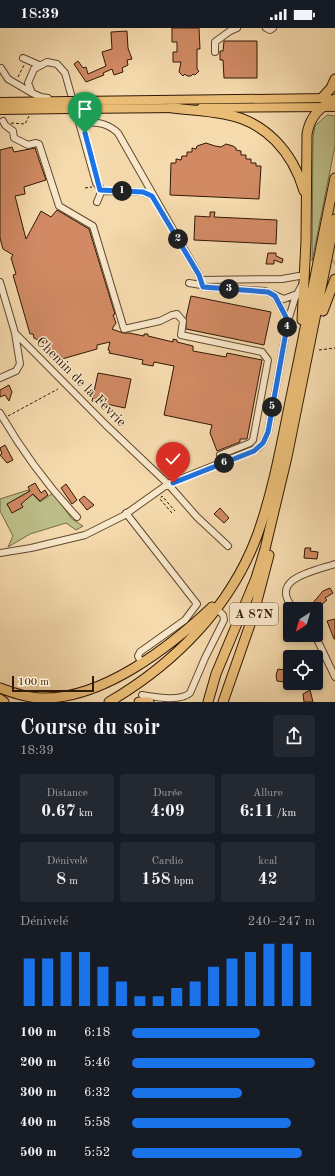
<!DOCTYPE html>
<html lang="fr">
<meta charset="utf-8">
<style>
:root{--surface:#171b24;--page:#242831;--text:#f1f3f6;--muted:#9ea1a6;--accent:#1a73e8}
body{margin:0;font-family:"Old Standard TT",serif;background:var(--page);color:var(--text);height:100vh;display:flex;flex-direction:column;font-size:15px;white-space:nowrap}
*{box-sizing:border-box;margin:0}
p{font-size:13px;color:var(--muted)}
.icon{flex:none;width:22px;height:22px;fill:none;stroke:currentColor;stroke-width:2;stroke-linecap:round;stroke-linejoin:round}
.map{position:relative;height:674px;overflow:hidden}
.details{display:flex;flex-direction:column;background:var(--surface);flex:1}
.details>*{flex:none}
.needle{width:26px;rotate:217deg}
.tools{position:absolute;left:283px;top:574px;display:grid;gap:8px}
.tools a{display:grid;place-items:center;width:40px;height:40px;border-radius:4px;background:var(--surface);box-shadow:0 2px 6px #0003;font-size:20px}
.scale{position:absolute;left:12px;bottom:10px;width:82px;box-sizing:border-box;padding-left:4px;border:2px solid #301906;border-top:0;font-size:11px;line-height:14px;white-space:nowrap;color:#301906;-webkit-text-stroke:3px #f8e7ca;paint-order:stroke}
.pin{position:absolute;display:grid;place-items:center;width:34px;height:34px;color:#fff;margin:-41px -17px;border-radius:50% 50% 50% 0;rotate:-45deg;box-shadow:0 0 4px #0007}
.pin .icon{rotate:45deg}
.km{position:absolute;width:20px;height:20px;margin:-10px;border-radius:50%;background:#222;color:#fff;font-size:11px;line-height:20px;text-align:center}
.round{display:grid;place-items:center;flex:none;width:42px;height:42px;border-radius:4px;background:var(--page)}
.headline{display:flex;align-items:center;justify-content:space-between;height:68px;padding:0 20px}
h1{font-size:22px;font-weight:700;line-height:30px}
.stats{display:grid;grid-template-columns:repeat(3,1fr);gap:6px;height:68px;padding:4px 20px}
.stats div{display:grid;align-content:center;border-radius:4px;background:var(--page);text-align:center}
.stats b{font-size:17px;font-weight:700}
.stats small{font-size:11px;font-weight:400}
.stats p{font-size:11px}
.chart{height:112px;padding:8px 20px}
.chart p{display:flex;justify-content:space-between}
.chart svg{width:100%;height:72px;margin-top:4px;stroke:var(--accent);stroke-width:6}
ul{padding:0 20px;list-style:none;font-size:13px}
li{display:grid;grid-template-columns:64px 48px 1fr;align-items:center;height:30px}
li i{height:10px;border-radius:5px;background:var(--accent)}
.status{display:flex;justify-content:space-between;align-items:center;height:28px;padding:0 20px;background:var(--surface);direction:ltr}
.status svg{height:11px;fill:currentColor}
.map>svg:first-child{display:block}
.green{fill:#bdbf89;stroke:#766c48}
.building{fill:#d18a64;stroke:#301906}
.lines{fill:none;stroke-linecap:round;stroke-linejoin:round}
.minor-tunnel{stroke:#ceb38c;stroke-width:6;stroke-dasharray:6 3;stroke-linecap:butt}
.minor-casing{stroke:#614930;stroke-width:8}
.major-casing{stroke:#301906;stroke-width:10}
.highway-casing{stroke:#301906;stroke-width:11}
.path{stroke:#301906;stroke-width:1;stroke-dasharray:3 2;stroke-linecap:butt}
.minor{stroke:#f8e7ca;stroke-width:6}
.major{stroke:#eabd76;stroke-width:8}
.highway{stroke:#eabd76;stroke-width:9}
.major-bridge-casing{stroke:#301906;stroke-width:10;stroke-linecap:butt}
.major-bridge{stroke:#eabd76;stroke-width:8}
.route-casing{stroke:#fff;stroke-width:8}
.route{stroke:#1a73e8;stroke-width:5}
.labels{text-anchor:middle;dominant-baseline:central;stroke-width:3;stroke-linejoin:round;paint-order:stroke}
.shield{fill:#f8e7ca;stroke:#6c5741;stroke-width:1}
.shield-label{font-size:13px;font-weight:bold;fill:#301906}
.street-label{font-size:14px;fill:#301906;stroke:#f8e7ca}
</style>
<div class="status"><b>18:39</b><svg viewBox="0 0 49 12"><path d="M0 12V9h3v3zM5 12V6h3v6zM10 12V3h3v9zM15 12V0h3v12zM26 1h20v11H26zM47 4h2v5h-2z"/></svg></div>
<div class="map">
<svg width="335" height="674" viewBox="0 0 335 674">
<rect width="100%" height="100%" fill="#f5daad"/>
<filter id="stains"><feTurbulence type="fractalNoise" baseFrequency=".005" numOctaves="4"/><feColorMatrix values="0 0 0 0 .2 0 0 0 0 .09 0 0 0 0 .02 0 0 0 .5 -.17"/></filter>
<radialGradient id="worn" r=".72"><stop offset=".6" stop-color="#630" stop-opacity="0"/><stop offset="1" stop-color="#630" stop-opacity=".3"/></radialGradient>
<path class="green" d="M327,87L335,88V118L312,233L313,109L315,98Z
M28,462L40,474L53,465L72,491L83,498L76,502L66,495L30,506L8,519L13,508L0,483V471Z"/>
<path class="building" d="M172,0H199L200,21H197V41L199,43L195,47L193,46L191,48H187L185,46L183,48L179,44L181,34H173V24H177V14H172Z
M127,3L128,20L132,31L127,32L128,37L122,40L123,44L114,47L112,41L103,45L104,47L86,54L74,36L78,33L83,40L86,39L88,46L106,38L102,24L112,21L111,4Z
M224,13H257V50H224L223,32H220V23H223Z
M206,115L215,118L221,119L226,116L233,118L236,120V122L241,123V127H246V131H251V135H256V138H261L259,171L170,167L171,135H176V131L181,132L182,128H187V124H192V120L196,121L197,118Z
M12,119L14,124L35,120L46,152L24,159L25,166L15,168L26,211L41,183L51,189L57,182L89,201L115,286L113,287L116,295L112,301L123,305H129L144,308V306H148V308L173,314V311L177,312V314L193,318V323L226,329L227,325L262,332L247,411H240V414L217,423L210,405L212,397L164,387L174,338L154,334L153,338L142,336L143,332L109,325L110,323L108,322L110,314L97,317V321L62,331L61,328L57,329L47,323L44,315L34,310L33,306H30L13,247L16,246L11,230L13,227L3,221L0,210V122Z
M210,184H215L214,189L277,192L276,216L194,212L195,188L210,189Z
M268,225H276V228L283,231L282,235L274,232V236H266Z
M191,268L271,284L264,317L186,301V290Z
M98,345L131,351L125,380L92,373Z
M9,357L12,364L9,373L5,367L0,369V362Z
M5,417L13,432L7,435L0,427L2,426L0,420Z
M35,455L41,465L45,462L48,467L40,473L33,466L21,476L23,479L12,485L7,476L30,463L28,459Z
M66,456L77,472L72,476L61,460Z
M84,468L94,477L87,482L79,472Z
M220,480L229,490L224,495L214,486Z
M305,520H311L310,523L318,524L317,531L304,530Z
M330,560L333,565L325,570L327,572L317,581L312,576L323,563Z
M335,591V611H334L327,593Z
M278,641L285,642L284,654L277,653L276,647Z
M310,662L313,674H304L303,666Z"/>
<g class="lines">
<path class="minor-tunnel" d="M301,248L320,246L335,233"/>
<defs>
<path id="minor" d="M266,0L270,2L273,0
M215,24V14L230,3L237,0
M23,30L39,37
M1,40L8,51L32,65
M48,70L41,69L32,65L28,55L34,41L47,34L57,36L65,45L96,155L103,163L143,164L154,169
M3,93L5,97L13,103L14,110L28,117L36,115L39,116L59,178L93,198L124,301L160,293L172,287L177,286L183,293L181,307L262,324L268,332L253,412L250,415L220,427
M85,97L87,95C98,93 110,97 118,105L199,247L203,259L265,263L284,271L297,266
M97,174L102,162
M201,252L282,251L299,248
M0,254L15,305L106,397L168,456L197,489L228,518
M189,255L201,257
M275,268L288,293
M0,350L16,343L20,336L15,305
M0,385C22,423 47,457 77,489
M126,485L197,576L185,592L140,624L138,628L141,634
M0,525L31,520L85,507L123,488L168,456L258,420L263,415L268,404L288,293L295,270L302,257
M294,581C267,551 314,543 335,536
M315,607L335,649
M142,667C155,669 179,674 190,665L205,630L224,592L223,587L216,580"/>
<path id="major" d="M75,73L328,70
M0,74L68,73
M201,80L335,79
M77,81L178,80
M0,82L70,81"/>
<path id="highway" d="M322,70L331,60L335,51
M172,80C189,82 207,83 224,86C266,93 293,125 304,163
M323,283L335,251
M302,292L306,213L307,106C310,88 320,79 335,71
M0,660C13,665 27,670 41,670C102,672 170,619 212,579
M0,671L4,674
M109,674C174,636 230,580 257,508C274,461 282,412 292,364C307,293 320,221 335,150
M139,674H149
M208,674L216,646L256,550L265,521L287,429L335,191
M223,674L253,588L269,527"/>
</defs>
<use href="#minor" class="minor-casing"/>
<use href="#major" class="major-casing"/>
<use href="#highway" class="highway-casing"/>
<path class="path" d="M18,49L24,37
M11,95L25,96L29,88
M85,160L92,159
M319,322L335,320
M8,388L58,361
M165,424L164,429L166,428
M164,429L170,447L168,448
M168,443L173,447
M172,485L160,471L162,468L175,483"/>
<use href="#minor" class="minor"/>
<use href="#major" class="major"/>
<use href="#highway" class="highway"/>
<defs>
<path id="major-bridge" d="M68,73H75
M70,81H77"/>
</defs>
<use href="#major-bridge" class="major-bridge-casing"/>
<use href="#major-bridge" class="major-bridge"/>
</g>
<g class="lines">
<defs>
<path id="route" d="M85,105L100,162L143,164L152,168L199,247L203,259L268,264L275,268L288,293L268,404L263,415L254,423L173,455"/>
</defs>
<use href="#route" class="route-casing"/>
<use href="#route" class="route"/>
</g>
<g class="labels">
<rect class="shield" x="230" y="575" width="48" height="22" rx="3"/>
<g class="shield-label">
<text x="254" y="586">A 87N</text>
</g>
<g class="street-label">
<text transform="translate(81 354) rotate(45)">Chemin de la Fevrie</text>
</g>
</g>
<rect width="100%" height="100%" filter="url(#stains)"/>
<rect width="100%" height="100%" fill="url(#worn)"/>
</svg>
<div class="tools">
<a><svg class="needle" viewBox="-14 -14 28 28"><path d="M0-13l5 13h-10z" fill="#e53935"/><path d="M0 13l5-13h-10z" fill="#9ea1a6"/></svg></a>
<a><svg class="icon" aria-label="locate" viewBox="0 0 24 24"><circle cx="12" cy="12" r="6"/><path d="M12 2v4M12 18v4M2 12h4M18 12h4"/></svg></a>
</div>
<div class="scale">100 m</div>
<div class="pin" style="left:85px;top:105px;background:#1e9e55"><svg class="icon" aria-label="arrive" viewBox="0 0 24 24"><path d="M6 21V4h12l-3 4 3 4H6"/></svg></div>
<div class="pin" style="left:173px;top:455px;background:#d93025"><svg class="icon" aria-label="check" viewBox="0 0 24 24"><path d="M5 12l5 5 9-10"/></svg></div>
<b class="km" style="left:122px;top:163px">1</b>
<b class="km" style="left:178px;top:211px">2</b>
<b class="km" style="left:229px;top:261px">3</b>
<b class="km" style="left:287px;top:299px">4</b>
<b class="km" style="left:272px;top:379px">5</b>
<b class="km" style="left:224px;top:435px">6</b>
</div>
<section class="details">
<div class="headline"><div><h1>Course du soir</h1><p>18:39</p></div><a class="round"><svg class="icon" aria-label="share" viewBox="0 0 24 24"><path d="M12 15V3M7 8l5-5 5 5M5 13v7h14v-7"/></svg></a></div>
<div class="stats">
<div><p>Distance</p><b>0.67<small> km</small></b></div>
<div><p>Durée</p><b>4:09</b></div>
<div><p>Allure</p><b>6:11<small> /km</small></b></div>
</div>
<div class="stats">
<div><p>Dénivelé</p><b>8<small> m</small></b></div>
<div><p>Cardio</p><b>158<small> bpm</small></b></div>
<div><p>kcal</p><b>42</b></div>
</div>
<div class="chart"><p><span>Dénivelé</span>240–247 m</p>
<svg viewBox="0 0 160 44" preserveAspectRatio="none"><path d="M5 44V15M15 44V15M25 44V11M35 44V11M45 44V20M55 44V29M65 44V38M75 44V38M85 44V33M95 44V29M105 44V20M115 44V15M125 44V11M135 44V6M145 44V6M155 44V11"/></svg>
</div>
<ul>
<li><b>100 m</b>6:18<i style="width:70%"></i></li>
<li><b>200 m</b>5:46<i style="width:100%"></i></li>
<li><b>300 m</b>6:32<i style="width:60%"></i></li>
<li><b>400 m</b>5:58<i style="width:87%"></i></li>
<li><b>500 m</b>5:52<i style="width:93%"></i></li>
</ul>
</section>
